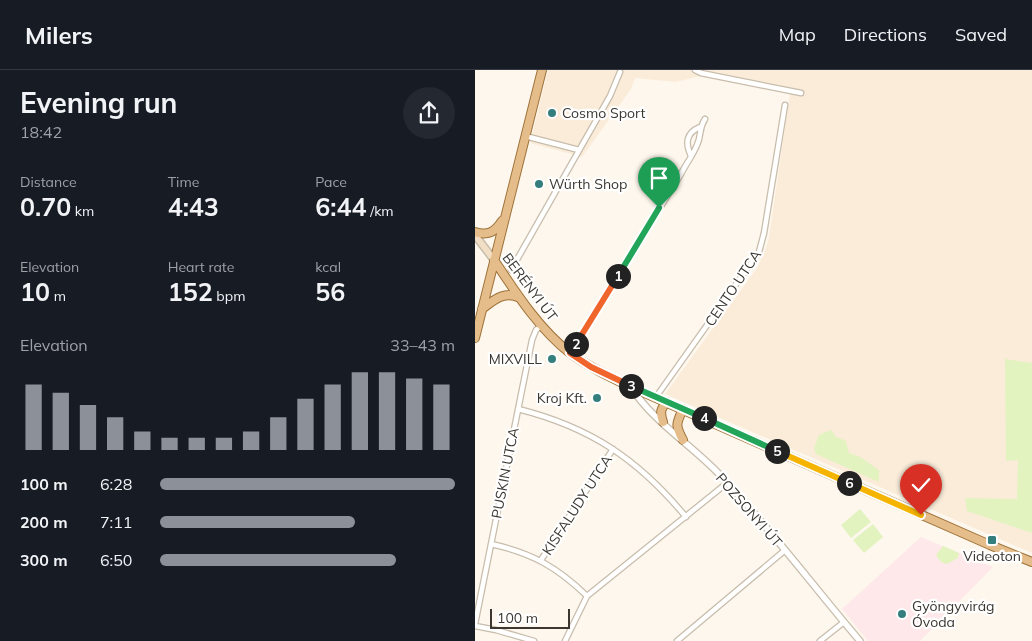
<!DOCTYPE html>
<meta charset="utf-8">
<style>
:root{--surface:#171b24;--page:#242831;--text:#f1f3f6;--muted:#9ea1a6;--line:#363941;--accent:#8c9099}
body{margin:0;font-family:Mulish,sans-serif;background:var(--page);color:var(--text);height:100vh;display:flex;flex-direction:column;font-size:19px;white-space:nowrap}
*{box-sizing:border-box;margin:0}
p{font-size:16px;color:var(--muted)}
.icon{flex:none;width:28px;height:28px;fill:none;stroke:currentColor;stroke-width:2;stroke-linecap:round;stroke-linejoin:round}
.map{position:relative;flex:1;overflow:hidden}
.drawer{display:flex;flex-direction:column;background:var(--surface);width:475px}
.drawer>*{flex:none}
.scale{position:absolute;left:15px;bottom:12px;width:80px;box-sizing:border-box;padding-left:5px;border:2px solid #3b3730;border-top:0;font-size:14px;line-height:18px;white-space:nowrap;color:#3b3730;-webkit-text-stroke:4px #fff;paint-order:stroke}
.pin{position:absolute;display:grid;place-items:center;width:42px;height:42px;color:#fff;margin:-51px -21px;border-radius:50% 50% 50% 0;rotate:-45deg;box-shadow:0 0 5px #0007}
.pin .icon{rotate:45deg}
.km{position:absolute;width:25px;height:25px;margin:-12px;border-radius:50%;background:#222;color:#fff;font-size:14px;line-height:25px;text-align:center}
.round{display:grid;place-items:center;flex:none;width:52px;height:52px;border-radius:26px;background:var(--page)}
.headline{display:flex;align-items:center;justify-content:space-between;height:85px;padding:0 20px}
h1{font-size:28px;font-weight:700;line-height:38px}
.metrics{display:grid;grid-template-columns:repeat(3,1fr);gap:8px;height:85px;padding:5px 20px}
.metrics div{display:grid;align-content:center}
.metrics b{font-size:25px;font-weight:700}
.metrics small{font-size:14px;font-weight:400}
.metrics p{font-size:14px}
.chart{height:140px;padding:10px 20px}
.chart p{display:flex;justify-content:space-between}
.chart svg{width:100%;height:90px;margin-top:5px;stroke:var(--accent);stroke-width:6}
ul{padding:0 20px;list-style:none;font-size:16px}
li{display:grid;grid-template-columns:80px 60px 1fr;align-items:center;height:38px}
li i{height:12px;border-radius:6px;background:var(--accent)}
header{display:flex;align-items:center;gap:30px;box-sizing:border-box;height:70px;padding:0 25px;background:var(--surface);border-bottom:1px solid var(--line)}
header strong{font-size:24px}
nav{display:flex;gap:28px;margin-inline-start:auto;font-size:18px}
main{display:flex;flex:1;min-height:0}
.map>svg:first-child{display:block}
.industrial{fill:#faecd9}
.education{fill:#fee8e9}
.green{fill:#e2f3bf}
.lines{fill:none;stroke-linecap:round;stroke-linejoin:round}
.minor-casing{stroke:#c8bdac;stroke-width:7}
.tertiary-casing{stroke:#c8bdac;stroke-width:8}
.secondary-casing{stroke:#c8bdac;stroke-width:9}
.primary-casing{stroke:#9e7239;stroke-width:10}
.minor{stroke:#fff;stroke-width:4.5}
.tertiary{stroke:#fff;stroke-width:5.5}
.secondary{stroke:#f2dec5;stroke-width:6}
.primary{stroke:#e5bd8b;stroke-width:8}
.split-1-casing{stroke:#fff;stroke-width:10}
.split-2-casing{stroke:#fff;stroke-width:10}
.split-3-casing{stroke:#fff;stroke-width:10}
.split-4-casing{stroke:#fff;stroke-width:10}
.split-5-casing{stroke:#fff;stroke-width:10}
.split-6-casing{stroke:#fff;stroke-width:10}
.split-7-casing{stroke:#fff;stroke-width:10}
.split-1{stroke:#22a559;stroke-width:6}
.split-2{stroke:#f0652b;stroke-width:6}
.split-3{stroke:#f0652b;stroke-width:6}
.split-4{stroke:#22a559;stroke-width:6}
.split-5{stroke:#22a559;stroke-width:6}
.split-6{stroke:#f5b400;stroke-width:6}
.split-7{stroke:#f5b400;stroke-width:6}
.poi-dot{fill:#357e7e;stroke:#fff;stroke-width:2}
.labels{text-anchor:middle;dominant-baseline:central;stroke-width:4.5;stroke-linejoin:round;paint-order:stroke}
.poi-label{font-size:14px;fill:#3b3730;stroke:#fff;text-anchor:start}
.street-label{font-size:14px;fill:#3b3730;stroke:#fff}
</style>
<header>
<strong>Milers</strong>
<nav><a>Map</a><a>Directions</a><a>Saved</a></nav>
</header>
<main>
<section class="drawer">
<div class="headline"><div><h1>Evening run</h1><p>18:42</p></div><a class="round"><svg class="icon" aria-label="share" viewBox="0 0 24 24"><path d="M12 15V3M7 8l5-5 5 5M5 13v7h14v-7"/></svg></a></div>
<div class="metrics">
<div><p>Distance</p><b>0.70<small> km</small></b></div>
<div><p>Time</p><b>4:43</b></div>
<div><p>Pace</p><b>6:44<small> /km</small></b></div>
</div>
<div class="metrics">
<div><p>Elevation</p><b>10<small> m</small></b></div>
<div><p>Heart rate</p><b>152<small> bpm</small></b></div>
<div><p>kcal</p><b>56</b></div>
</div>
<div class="chart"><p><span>Elevation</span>33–43 m</p>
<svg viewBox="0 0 160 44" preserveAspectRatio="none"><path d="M5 44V12M15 44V16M25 44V22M35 44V28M45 44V35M55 44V38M65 44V38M75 44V38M85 44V35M95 44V28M105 44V19M115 44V12M125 44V6M135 44V6M145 44V9M155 44V12"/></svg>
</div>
<ul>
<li><b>100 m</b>6:28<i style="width:100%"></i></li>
<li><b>200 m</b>7:11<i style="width:66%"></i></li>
<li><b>300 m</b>6:50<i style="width:80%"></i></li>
</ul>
</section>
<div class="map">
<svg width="557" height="571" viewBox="0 0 557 571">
<rect width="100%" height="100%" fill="#fef7ed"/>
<path class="industrial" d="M73,0H557V483L190,324L282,198L290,181L294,168L315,23L229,5L201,12L160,8L156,19L107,87L55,73Z"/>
<path class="education" d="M446,467L518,497L445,571H393L367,539Z"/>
<path class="green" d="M530,289L557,293V463L492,441L490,428L542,429L543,390L531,391Z
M356,360L361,367L371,371L374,383L385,387L404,400V412L341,384L339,378L344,365Z
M385,439L396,452L376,468L366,455Z
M398,454L408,467L389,483L378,470Z
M468,476L484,483L483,488L472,494L466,492L461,485Z"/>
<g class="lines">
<defs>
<path id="minor" d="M220,0L226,3L326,23
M50,66L104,80
M216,86C210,73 211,63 225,57
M36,200L135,26L145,2
M95,283L206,104C211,94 218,85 222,75C227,65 223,60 230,49
M181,327L284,182L289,163L310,35
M43,339C115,357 163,389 211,447
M16,474C57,483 82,497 112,526
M66,490L138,379
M0,554L57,270L61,260L67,255
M0,556L21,560L59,571
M90,571L112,526L252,413
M202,571L309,481
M345,571L369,552"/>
<path id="tertiary" d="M156,317C178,352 217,375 245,405C295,458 338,516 385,571"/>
<path id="secondary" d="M0,165L19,190"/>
<path id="primary" d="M0,162C13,166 20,162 27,151
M19,190C41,223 64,259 95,283C114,297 135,307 156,317L515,475L557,492
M7,239C19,230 30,220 45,228
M0,268L67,0
M188,352C185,343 185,339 192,332
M208,370C200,355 201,354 208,339"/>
</defs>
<use href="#minor" class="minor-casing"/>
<use href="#tertiary" class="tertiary-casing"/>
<use href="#secondary" class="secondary-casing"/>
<use href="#primary" class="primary-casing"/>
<use href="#minor" class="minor"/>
<use href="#tertiary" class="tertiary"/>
<use href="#secondary" class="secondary"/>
<use href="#primary" class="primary"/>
</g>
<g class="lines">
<defs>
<path id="split-1" d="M143,206L184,138"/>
<path id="split-2" d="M101,274L143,206"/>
<path id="split-3" d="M101,274L95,283L116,297L156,316"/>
<path id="split-4" d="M156,316L229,348"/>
<path id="split-5" d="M229,348L302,381"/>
<path id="split-6" d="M302,381L374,413"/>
<path id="split-7" d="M374,413L446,445"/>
</defs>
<use href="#split-1" class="split-1-casing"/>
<use href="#split-2" class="split-2-casing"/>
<use href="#split-3" class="split-3-casing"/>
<use href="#split-4" class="split-4-casing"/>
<use href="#split-5" class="split-5-casing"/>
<use href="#split-6" class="split-6-casing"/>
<use href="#split-7" class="split-7-casing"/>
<use href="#split-1" class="split-1"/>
<use href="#split-2" class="split-2"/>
<use href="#split-3" class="split-3"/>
<use href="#split-4" class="split-4"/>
<use href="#split-5" class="split-5"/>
<use href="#split-6" class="split-6"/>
<use href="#split-7" class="split-7"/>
</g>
<g class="poi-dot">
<circle cx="77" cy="43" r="5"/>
<circle cx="64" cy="114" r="5"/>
<circle cx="77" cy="289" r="5"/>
<circle cx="122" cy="328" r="5"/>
<rect x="512" y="465" width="10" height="10" rx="2.5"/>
<circle cx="427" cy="544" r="5"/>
</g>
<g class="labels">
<g class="poi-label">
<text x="87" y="43">Cosmo Sport</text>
<text x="74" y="114">Würth Shop</text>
<text x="67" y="289" text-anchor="end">MIXVILL</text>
<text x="112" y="328" text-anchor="end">Kroj Kft.</text>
<text x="517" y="486" text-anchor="middle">Videoton</text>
<text x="437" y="536">Gyöngyvirág<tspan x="437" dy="16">Óvoda</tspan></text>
</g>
<g class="street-label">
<text transform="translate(55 217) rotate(53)">BERÉNYI ÚT</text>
<text transform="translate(258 218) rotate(-56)">CENTO UTCA</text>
<text transform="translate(30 403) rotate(-79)">PUSKIN UTCA</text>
<text transform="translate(102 435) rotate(-57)">KISFALUDY UTCA</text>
<text transform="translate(274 440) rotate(49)">POZSONYI ÚT</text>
</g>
</g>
</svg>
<div class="scale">100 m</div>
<div class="pin" style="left:184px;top:138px;background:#1e9e55"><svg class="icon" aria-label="arrive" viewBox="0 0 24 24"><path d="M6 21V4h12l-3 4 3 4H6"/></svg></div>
<div class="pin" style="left:446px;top:445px;background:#d93025"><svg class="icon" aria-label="check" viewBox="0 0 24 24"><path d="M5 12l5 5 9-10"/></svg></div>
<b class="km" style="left:143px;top:206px">1</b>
<b class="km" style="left:101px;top:274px">2</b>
<b class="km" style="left:156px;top:316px">3</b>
<b class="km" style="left:229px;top:348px">4</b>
<b class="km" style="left:302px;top:381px">5</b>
<b class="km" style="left:374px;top:413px">6</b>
</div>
</main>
